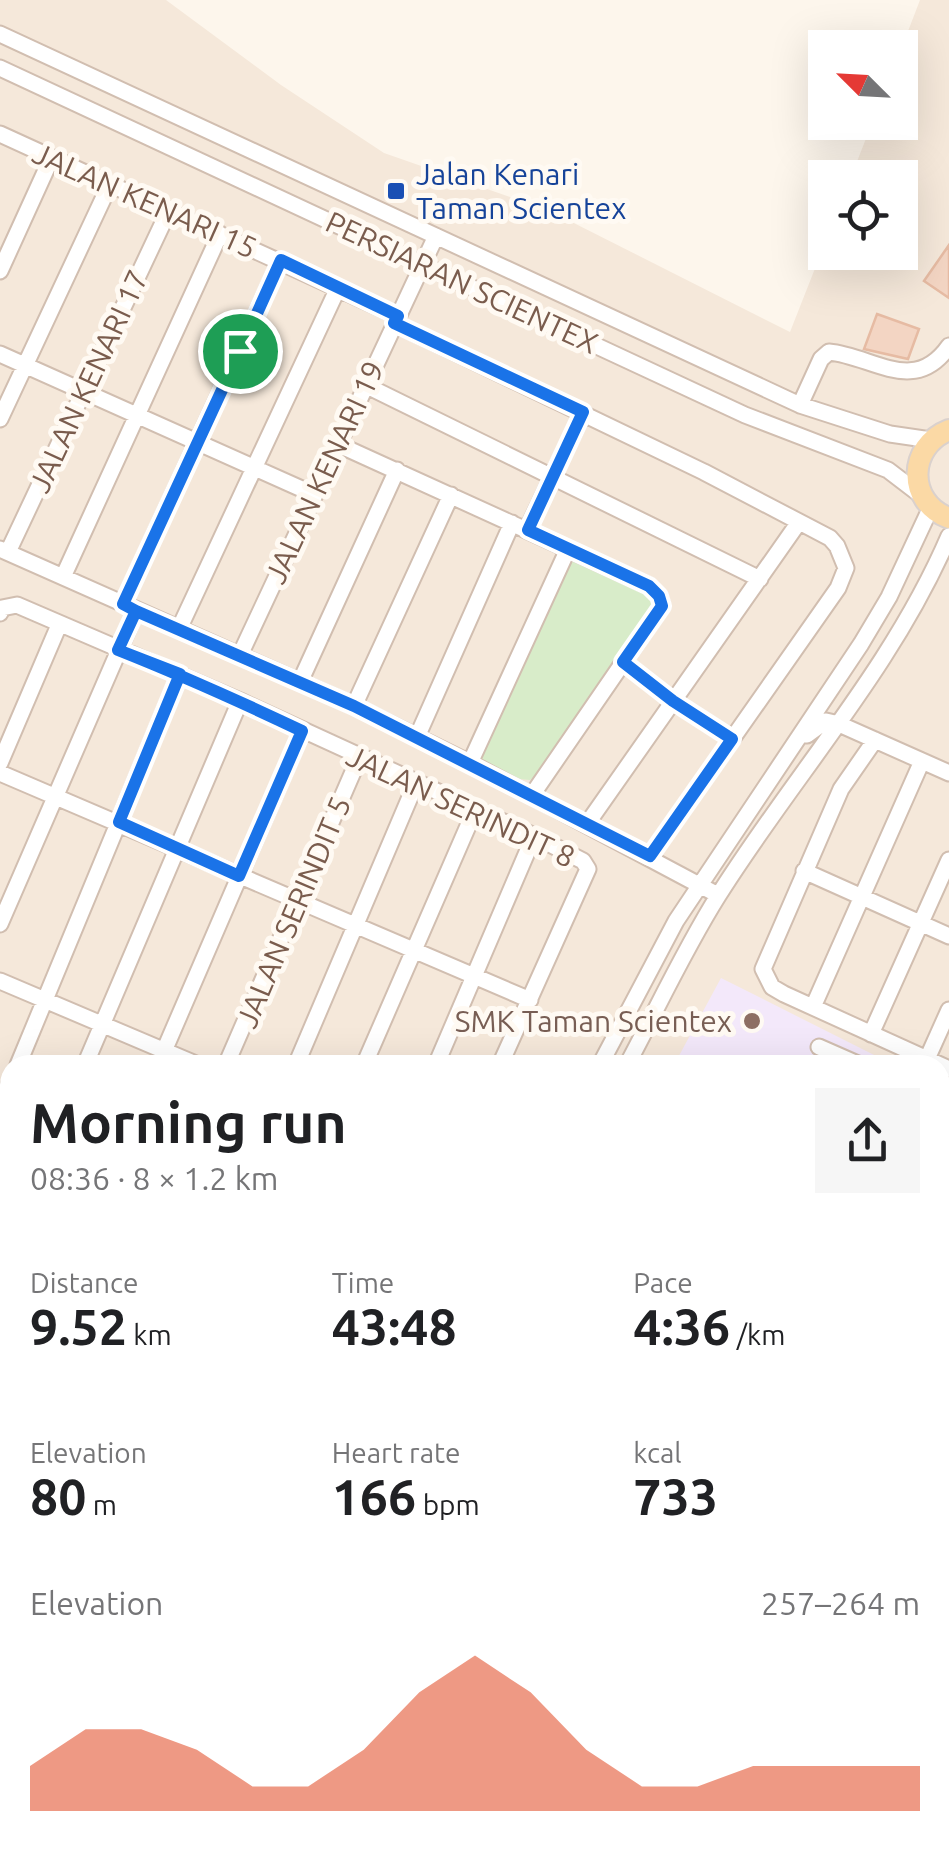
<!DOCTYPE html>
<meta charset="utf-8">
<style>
:root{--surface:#fff;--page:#f6f6f6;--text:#202124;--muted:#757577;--accent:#e76f51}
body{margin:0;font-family:Ubuntu,sans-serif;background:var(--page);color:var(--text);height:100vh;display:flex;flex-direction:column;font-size:38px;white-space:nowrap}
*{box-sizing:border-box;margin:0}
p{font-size:32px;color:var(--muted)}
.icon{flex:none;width:55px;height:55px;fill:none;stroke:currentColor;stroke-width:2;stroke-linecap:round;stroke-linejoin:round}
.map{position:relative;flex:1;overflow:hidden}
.details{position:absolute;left:0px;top:1055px;width:950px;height:810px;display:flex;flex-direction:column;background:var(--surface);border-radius:30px 30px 0 0;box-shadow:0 10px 40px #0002}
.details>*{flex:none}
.needle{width:65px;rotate:294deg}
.tools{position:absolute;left:808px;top:30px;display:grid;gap:20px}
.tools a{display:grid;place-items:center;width:110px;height:110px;border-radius:0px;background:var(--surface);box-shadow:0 10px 40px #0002;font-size:50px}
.pin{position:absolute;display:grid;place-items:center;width:85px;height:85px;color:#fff;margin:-42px;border:5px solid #fff;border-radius:50%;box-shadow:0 2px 10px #0007}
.round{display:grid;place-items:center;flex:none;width:105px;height:105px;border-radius:0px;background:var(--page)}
.head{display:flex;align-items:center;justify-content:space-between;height:170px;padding:0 30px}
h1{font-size:55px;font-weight:600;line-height:75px}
.stats{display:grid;grid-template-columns:repeat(3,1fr);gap:15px;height:170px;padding:10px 30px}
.stats div{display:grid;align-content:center}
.stats b{font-size:50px;font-weight:600}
.stats small{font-size:28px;font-weight:400}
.stats p{font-size:28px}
.chart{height:280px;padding:20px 30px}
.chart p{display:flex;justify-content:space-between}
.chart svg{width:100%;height:180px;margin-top:10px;fill:var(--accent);opacity:.7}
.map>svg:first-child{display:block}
.residential{fill:#f5e8da;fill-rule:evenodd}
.education{fill:#f3e8fa}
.green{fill:#d8ecc9}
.building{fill:#f3d5c3;stroke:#e6bba3;stroke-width:2.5}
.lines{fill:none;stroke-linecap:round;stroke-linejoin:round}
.minor-casing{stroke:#d1beb0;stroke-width:19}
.major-casing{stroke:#dad1cd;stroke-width:24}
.minor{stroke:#fff;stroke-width:15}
.major{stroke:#fbd9a5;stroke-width:20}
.route-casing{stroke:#fff;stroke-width:20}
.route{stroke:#1a73e8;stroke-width:12}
.transit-dot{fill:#1a4fb4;stroke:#fffaf3;stroke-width:4}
.education-dot{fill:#8d6e63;stroke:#fffaf3;stroke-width:4}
.labels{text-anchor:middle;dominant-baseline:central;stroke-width:10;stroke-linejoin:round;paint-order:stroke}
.transit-label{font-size:30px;fill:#164399;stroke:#fffaf3;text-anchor:start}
.street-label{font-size:30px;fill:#7a5c4d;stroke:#fffaf3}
.education-label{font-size:30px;fill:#785e54;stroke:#fffaf3;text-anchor:end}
</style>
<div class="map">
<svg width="949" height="1865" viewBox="0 0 949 1865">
<rect width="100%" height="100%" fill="#fdf6ec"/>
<path class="residential" d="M0,0H166L281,85L384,153L550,211L790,332L825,243V252H900V178L851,177L872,123L900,122V52L920,0H949V1865H0ZM10,1065H940V1855H10Z"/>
<path class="education" d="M721,978L894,1065H674Z
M940,1088L949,1093V1487L940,1489Z"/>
<path class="green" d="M579,554L659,596L644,628L568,733L560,737C557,758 546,767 530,780L507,778L480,758L570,565Z"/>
<path class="building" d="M949,245V298L924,281Z
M877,314L919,329L908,359L864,349Z"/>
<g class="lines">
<defs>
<path id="minor" d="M0,34L800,405L890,434L931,440
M0,68L745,415L888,470L922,496
M0,134L398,316
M0,271L51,159
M394,323L704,472L830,538L837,546L846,568L838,588L650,856
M0,354L313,494
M365,385L760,579
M800,405L821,359L829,352C873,356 914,396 949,346
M0,419L110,184
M337,444L649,586L659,596L662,606L532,795
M527,530L583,413
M0,549L354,706L470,763L718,895
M8,552L169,210
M63,577L220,234
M123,604L281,260
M0,613L2,608L17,605L240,701L534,836L583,861L588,869L500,1065
M179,629L338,288
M240,655L436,236
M623,662L673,701L732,739
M300,682L397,470
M354,706L451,495
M807,735L826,721L839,724L949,773
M417,737L512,523
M875,740L841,789L763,969L772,987L784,994L949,1069
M0,763L59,625
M470,763L568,549
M0,773L530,1000
M587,824L799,522
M804,871L949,936
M0,924L136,611
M0,981L198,1065
M813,1007L922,761
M871,1034L949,860
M819,1047L860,1065
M927,1059L949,1010
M18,1065L180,674
M85,1065L240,701
M158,1065L302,731
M226,1065L359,758
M296,1065L416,783
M364,1065L475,810
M436,1065L534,836
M600,1065L676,921L861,644L889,597L931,507
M627,1065C657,1009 684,950 718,896C794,775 892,669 949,536
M940,1101L949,1105
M0,1107L10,1083
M0,1203L10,1208
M0,1267L10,1244
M940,1285L949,1265
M0,1383L10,1387
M0,1452L10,1457
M0,1481L10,1485
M0,1533L6,1518
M940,1543L949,1542
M940,1568L949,1567
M0,1708L10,1685
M940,1849L949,1855
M0,1852L30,1865
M465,1855L488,1865
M781,1855L804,1865
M88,1865L92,1855
M163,1865L167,1855
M202,1865L207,1855
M227,1865L231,1855
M275,1865L279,1855
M339,1865L343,1855
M408,1865L412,1855
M546,1865L550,1855
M617,1865L621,1855
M686,1865L690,1855
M754,1865L758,1855
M819,1865L823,1855
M892,1865L897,1855"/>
<path id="major" d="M949,430C908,446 906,502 949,518"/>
</defs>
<use href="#minor" class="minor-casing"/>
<use href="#major" class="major-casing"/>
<use href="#minor" class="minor"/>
<use href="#major" class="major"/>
</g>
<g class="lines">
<defs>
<path id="route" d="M240,351L123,604L136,611L118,650L180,674L119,822L239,876L302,731C241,702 181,675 118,650L136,611L354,706L650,856L732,739L673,701L623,662L662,606L659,596L649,586L528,530L583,412L394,323L398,316L281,260L240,351"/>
</defs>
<use href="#route" class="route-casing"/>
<use href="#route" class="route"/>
</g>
<rect class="transit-dot" x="386" y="181" width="20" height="20" rx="5"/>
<circle class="education-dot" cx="752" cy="1021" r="10"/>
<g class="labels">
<g class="transit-label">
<text x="416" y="174">Jalan Kenari<tspan x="416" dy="34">Taman Scientex</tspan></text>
</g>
<g class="street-label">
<text transform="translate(145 200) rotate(24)">JALAN KENARI 15</text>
<text transform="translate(462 282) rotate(25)">PERSIARAN SCIENTEX</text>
<text transform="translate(88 381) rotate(-65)">JALAN KENARI 17</text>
<text transform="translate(324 472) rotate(-65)">JALAN KENARI 19</text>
<text transform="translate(461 806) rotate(25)">JALAN SERINDIT 8</text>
<text transform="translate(293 912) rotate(-67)">JALAN SERINDIT 5</text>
</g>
<g class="education-label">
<text x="732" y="1021">SMK Taman Scientex</text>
</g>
</g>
</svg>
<div class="tools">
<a><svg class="needle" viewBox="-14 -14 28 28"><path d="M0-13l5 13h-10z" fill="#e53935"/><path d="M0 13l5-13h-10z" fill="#757577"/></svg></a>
<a><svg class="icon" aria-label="locate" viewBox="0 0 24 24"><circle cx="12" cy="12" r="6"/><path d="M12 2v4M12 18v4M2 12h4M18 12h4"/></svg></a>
</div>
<div class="pin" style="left:240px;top:351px;background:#1e9e55"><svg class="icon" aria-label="arrive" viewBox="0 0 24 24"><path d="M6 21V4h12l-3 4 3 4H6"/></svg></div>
<section class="details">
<div class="head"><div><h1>Morning run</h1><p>08:36 · 8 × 1.2 km</p></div><a class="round"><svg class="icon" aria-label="share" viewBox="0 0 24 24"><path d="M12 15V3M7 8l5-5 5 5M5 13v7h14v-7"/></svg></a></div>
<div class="stats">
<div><p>Distance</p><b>9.52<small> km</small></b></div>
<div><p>Time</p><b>43:48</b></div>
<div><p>Pace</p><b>4:36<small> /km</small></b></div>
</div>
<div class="stats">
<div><p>Elevation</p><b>80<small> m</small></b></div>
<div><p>Heart rate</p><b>166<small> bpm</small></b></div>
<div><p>kcal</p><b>733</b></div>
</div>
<div class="chart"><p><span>Elevation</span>257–264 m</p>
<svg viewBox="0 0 160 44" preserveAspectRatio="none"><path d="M0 44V33L10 24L20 24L30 29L40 38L50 38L60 29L70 15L80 6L90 15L100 29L110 38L120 38L130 33L140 33L150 33L160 33V44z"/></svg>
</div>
</section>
</div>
